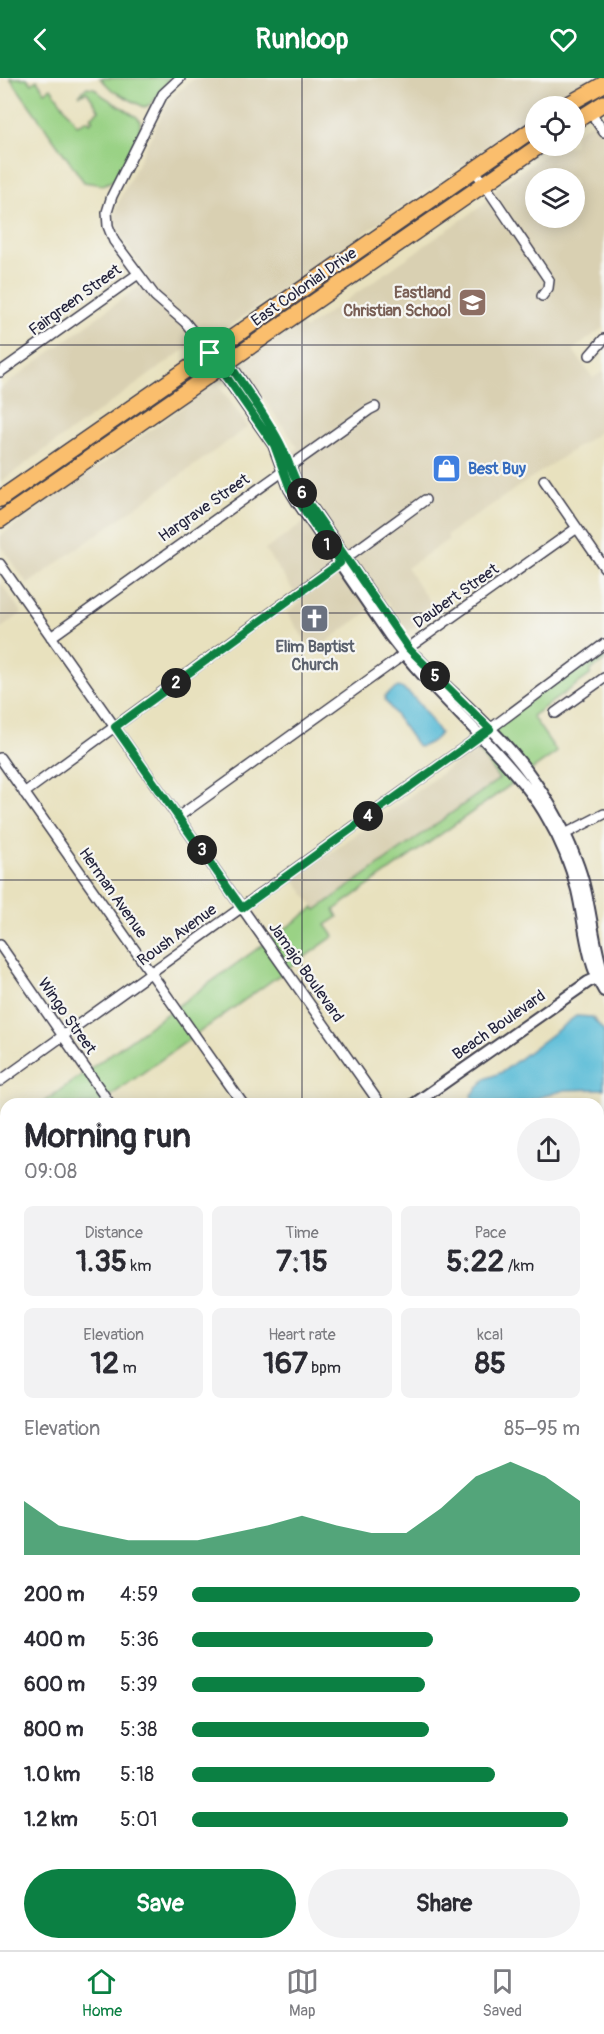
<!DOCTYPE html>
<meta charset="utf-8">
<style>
:root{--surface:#fff;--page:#f2f2f3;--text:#2b2b33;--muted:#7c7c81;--line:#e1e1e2;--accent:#0b8043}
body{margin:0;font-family:Pangolin,sans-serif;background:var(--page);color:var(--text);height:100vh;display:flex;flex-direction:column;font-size:22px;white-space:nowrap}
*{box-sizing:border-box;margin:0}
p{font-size:20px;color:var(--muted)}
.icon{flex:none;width:33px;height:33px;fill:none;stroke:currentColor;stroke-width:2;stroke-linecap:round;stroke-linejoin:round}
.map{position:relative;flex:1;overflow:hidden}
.side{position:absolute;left:0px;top:1020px;width:604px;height:852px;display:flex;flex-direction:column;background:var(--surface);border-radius:18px 18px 0 0;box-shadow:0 3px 15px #0003}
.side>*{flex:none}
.tools{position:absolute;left:525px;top:18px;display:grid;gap:12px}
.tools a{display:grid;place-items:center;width:60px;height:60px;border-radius:50%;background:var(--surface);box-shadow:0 3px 15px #0003;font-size:30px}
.pin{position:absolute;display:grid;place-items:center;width:51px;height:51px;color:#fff;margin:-26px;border-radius:12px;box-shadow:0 3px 9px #0006}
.km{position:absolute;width:30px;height:30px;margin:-15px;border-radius:50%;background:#222;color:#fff;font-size:16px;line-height:30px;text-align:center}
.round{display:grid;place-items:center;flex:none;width:63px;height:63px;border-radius:32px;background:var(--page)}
.headline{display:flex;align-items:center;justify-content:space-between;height:102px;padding:0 24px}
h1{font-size:33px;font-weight:800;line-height:45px}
.figures{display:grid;grid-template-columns:repeat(3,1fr);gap:9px;height:102px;padding:6px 24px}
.figures div{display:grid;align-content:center;border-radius:9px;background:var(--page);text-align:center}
.figures b{font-size:30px;font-weight:800}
.figures small{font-size:16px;font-weight:400}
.figures p{font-size:16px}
.chart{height:168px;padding:12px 24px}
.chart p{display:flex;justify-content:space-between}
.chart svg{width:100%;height:108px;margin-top:6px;fill:var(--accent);opacity:.7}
.action{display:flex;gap:12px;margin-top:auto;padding:12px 24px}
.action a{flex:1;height:69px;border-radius:36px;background:var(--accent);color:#fff;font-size:24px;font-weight:800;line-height:69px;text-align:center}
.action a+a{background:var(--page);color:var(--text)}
ul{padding:0 24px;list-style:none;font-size:20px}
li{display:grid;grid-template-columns:96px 72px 1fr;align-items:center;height:45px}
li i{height:15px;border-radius:8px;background:var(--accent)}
header{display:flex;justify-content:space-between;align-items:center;height:78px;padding:0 24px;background:var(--accent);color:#fff;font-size:27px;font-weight:800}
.menu{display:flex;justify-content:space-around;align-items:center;height:84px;border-top:2px solid var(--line);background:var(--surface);font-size:16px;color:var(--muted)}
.menu a{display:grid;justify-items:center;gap:3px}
.menu .on{color:var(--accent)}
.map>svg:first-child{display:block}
.built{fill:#d9d0b2;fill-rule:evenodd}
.green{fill:#9ad285;stroke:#5e7a60;stroke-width:1.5}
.water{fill:#58bbd7;stroke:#3d6e89;stroke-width:1.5}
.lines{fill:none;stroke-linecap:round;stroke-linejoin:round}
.minor-casing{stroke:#403f4f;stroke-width:12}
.tertiary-casing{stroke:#403f4f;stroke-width:14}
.trunk-casing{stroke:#403f4f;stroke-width:18}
.minor{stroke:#fff;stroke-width:9}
.tertiary{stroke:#fff;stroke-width:10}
.trunk{stroke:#fabe6d;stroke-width:15}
.route-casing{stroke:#fff;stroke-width:12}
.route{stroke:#0b8043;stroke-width:8}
.grid{fill:none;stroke:#22223b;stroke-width:1.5;stroke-opacity:0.55}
.labels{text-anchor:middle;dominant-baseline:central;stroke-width:4.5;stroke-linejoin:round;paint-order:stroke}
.street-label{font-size:16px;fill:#22223b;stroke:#f6f6f2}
.education-label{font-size:16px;font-weight:bold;fill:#785e54;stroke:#f6f6f2;text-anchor:end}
.shop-label{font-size:16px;font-weight:bold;fill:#366cbe;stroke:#f6f6f2;text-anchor:start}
.worship-label{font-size:16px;font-weight:bold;fill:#5b616d;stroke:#f6f6f2}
</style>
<header><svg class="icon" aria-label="back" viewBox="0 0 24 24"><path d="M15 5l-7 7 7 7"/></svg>Runloop<svg class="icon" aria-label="heart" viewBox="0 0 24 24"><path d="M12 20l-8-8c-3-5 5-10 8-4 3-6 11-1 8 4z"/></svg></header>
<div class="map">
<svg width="604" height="1872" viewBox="0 0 604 1872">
<rect width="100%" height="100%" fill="#f6f6f2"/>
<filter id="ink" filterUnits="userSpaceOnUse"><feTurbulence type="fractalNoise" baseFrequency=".0167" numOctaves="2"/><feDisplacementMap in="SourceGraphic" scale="12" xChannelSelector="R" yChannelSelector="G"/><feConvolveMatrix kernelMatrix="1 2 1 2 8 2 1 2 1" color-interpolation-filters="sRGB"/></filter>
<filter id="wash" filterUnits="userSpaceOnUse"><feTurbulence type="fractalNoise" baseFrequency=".008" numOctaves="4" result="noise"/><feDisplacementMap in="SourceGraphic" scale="24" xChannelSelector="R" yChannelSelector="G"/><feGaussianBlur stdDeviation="1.35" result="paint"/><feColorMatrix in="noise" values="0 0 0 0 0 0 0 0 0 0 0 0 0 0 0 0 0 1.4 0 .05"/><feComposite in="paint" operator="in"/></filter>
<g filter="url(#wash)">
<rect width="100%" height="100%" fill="#e8e1be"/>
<path class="built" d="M195,0H591L545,28H536L535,34L489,66L469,83L209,262L205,263L153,210L149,203V200L120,158L115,142L116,131L121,119L170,21Z
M604,43V249L573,272L593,300L604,293V351L447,457L449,461L407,490L437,535L408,554L385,521L313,574L287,535L301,524L265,472L323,431L287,378L298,370L243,290L245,288L243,285L301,246L305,251L483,127L500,107L558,68H574L575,56L588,46ZM536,100H574V140H536Z
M143,209L198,262L0,404V311L137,210Z
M217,305L248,349L28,506L0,467V458Z
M0,504L22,535L0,551Z
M477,670L499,701L316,832L294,801Z"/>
<path class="green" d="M10,0H27L32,6L37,2L45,14L51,10L77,47L88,42L90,45L93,42L91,39L99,32L87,14L79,17L87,9L94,10L103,18L137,39L140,43V52L116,101L103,107L84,104Z
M100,0H172C161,8 157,26 144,29L113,13Z
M604,571V583L591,592L590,597L532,638L557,674L334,832L338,839L326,847L334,858L99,1026H41L314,830L316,832L499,701L472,663Z
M6,1075V1159L1,1163L6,1169V1180L0,1185V1079Z
M0,1757L6,1766V1866H78L82,1872H0Z"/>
<path class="water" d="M398,609C414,613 430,642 440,655C436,662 426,668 418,669L385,622V618Z
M576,938L592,939L604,953V1011L565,1012L517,1026H477L471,1018L485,1001L502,994Z
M599,1034L604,1035V1754L599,1759Z
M380,1866H467C440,1872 407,1872 380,1866Z"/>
</g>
<g filter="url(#ink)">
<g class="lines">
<defs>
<path id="minor" d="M180,0L163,16L112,118L107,134L108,148L114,163L155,218L185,244L210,275
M590,34L604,54
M474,91L549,202L548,210L542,218
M590,277L604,261
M0,294L138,196
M544,402L604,489
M0,486L380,1026
M51,559L369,332L375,329
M555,635L604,600
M0,680L243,1026
M24,715L425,422
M178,739L395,583L414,566L577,450
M561,758L604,736
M0,867L110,1026
M0,1003L490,651L604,566
M0,1063L6,1072
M0,1255L6,1264
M0,1419L6,1427
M0,1445L6,1450
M0,1479L6,1457
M0,1745L6,1753
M604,1814V1817
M86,1866L91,1872
M268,1866L275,1872
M256,1872L264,1866"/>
<path id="tertiary" d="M210,275L274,367L290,411L298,424L390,558C424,603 467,641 504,683C520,701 536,719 548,741C561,763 571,788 577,812C585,846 586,883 604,913
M221,282L234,293L254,323
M291,392L296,405L305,420L390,545
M416,579C447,611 481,639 510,672C538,704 561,742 576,782C591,819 591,860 604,898
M414,1026L588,904L601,898
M0,1556L6,1550"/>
<path id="trunk" d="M565,28L604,6
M574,44L604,25
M0,421L536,49
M0,442L539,68"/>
</defs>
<use href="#minor" class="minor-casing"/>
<use href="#tertiary" class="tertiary-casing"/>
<use href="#trunk" class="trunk-casing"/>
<use href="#minor" class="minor"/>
<use href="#tertiary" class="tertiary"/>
<use href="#trunk" class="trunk"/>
</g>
</g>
<g class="lines" filter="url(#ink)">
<defs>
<path id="route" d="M210,275L227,285L234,293C250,318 269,342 282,369C290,386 295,404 305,420L409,571L490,651L242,830L115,649L340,485L290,411L274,367Z"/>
</defs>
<use href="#route" class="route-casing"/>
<use href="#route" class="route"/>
</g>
<path class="grid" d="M302,0V1026M0,267H604M0,535H604M0,802H604M0,1070H6M598,1070H604M0,1337H6M598,1337H604M0,1605H6M598,1605H604M302,1866V1872"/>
<defs>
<symbol id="school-square" viewBox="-11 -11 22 22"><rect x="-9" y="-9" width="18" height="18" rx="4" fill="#8d6e63" stroke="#f6f6f2"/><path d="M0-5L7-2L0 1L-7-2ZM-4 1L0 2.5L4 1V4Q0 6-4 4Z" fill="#fff"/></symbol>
<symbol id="shop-square" viewBox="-11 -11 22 22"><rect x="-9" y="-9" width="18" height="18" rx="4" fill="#3f7fe0" stroke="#f6f6f2"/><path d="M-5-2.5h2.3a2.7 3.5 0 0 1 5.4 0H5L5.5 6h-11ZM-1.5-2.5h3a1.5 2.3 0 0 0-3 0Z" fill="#fff"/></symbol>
<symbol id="church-square" viewBox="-11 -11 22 22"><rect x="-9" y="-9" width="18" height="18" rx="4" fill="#6b7280" stroke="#f6f6f2"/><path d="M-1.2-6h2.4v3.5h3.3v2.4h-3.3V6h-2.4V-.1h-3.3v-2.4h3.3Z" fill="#fff"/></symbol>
</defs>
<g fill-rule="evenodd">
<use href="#school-square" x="456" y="208" width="33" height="33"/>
<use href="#shop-square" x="430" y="374" width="33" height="33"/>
<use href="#church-square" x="298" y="524" width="33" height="33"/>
</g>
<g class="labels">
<g class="street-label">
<text transform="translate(304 209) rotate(-35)">East Colonial Drive</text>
<text transform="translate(75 222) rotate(-36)">Fairgreen Street</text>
<text transform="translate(204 430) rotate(-35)">Hargrave Street</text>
<text transform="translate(456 518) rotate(-35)">Daubert Street</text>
<text transform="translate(113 815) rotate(55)">Herman Avenue</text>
<text transform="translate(177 857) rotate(-36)">Roush Avenue</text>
<text transform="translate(306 894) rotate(55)">Jamajo Boulevard</text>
<text transform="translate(67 938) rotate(55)">Wingo Street</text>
<text transform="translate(499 947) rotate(-35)">Beach Boulevard</text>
</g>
<g class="education-label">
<text x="451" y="215">Eastland<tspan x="451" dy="18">Christian School</tspan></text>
</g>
<g class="shop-label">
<text x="468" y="391">Best Buy</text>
</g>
<g class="worship-label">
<text x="315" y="569">Elim Baptist<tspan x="315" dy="18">Church</tspan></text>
</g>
</g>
</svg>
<div class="tools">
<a><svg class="icon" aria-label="locate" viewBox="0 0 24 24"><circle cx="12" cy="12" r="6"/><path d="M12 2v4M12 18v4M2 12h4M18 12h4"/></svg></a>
<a><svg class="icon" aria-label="layers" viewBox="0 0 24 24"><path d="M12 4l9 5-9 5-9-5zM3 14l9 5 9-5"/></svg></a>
</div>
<div class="pin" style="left:210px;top:275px;background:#1e9e55"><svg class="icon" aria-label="arrive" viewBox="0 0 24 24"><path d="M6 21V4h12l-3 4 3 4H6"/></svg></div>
<b class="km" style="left:327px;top:467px">1</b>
<b class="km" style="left:176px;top:605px">2</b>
<b class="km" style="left:202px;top:772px">3</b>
<b class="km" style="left:368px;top:738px">4</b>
<b class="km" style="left:435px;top:598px">5</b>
<b class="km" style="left:302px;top:415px">6</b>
<section class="side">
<div class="headline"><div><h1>Morning run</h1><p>09:08</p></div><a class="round"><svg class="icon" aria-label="share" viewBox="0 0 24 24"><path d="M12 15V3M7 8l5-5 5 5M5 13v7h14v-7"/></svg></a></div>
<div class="figures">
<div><p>Distance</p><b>1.35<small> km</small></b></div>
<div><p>Time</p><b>7:15</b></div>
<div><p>Pace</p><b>5:22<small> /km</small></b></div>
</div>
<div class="figures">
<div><p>Elevation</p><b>12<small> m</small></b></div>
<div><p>Heart rate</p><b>167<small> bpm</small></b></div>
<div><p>kcal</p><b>85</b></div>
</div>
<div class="chart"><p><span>Elevation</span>85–95 m</p>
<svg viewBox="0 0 160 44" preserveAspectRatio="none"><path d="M0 44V22L10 32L20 35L30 38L40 38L50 38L60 35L70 32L80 28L90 32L100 35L110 35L120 25L130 12L140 6L150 12L160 22V44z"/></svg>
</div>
<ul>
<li><b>200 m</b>4:59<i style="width:100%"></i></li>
<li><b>400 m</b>5:36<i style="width:62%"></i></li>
<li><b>600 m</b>5:39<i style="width:60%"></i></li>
<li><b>800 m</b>5:38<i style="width:61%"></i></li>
<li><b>1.0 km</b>5:18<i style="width:78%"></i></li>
<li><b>1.2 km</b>5:01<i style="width:97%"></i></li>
</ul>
<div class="action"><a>Save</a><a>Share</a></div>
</section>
</div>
<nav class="menu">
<a class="on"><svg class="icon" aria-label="home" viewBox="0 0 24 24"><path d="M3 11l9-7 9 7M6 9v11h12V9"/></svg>Home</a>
<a><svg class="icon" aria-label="map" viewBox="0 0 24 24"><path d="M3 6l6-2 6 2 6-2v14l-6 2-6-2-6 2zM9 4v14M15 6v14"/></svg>Map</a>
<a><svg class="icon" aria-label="saved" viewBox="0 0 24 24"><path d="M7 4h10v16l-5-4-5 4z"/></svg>Saved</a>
</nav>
